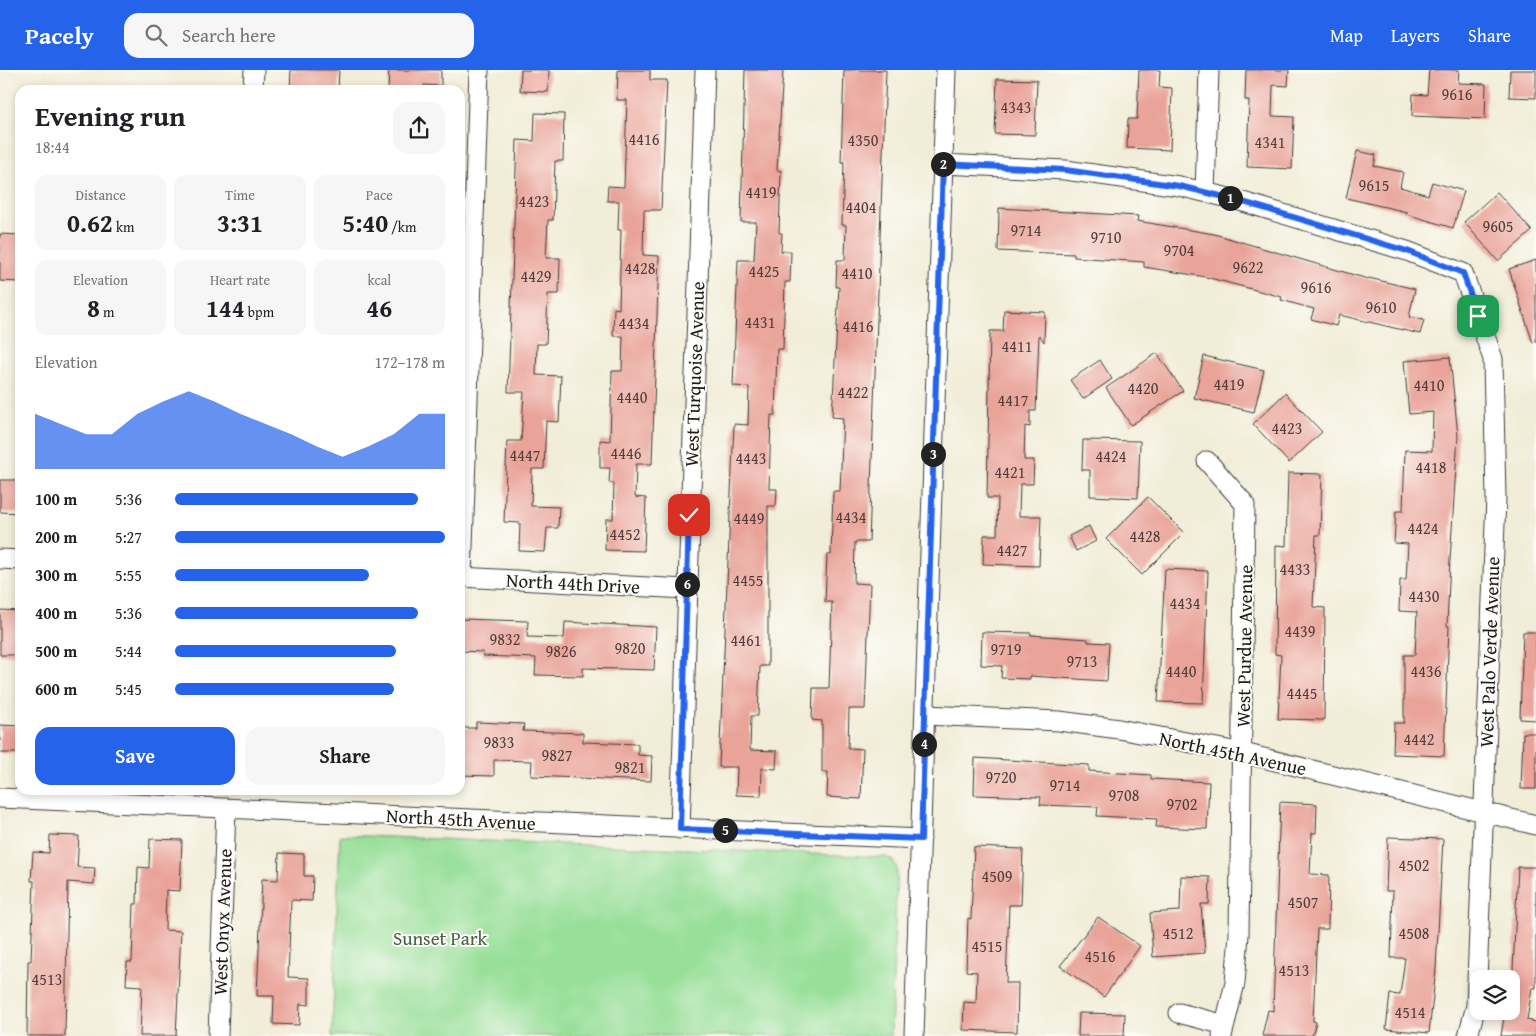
<!DOCTYPE html>
<meta charset="utf-8">
<style>
:root{--surface:#fff;--page:#f6f6f6;--text:#202124;--muted:#757577;--accent:#2563eb}
body{margin:0;font-family:"Gentium Book Plus",serif;background:var(--page);color:var(--text);height:100vh;display:flex;flex-direction:column;font-size:19px;white-space:nowrap}
*{box-sizing:border-box;margin:0}
p{font-size:16px;color:var(--muted)}
.icon{flex:none;width:28px;height:28px;fill:none;stroke:currentColor;stroke-width:2;stroke-linecap:round;stroke-linejoin:round}
.map{position:relative;flex:1;overflow:hidden}
.details{position:absolute;left:15px;top:15px;width:450px;height:710px;display:flex;flex-direction:column;background:var(--surface);border-radius:15px;box-shadow:0 2px 8px #0003}
.details>*{flex:none}
.buttons{position:absolute;left:1470px;top:900px;display:grid;gap:10px}
.buttons a{display:grid;place-items:center;width:50px;height:50px;border-radius:10px;background:var(--surface);box-shadow:0 2px 8px #0003;font-size:25px}
.pin{position:absolute;display:grid;place-items:center;width:42px;height:42px;color:#fff;margin:-21px;border-radius:10px;box-shadow:0 2px 8px #0006}
.km{position:absolute;width:25px;height:25px;margin:-12px;border-radius:50%;background:#222;color:#fff;font-size:14px;line-height:25px;text-align:center}
.round{display:grid;place-items:center;flex:none;width:52px;height:52px;border-radius:15px;background:var(--page)}
.summary{display:flex;align-items:center;justify-content:space-between;height:85px;padding:0 20px}
h1{font-size:28px;font-weight:700;line-height:38px}
.metrics{display:grid;grid-template-columns:repeat(3,1fr);gap:8px;height:85px;padding:5px 20px}
.metrics div{display:grid;align-content:center;border-radius:12px;background:var(--page);text-align:center}
.metrics b{font-size:25px;font-weight:700}
.metrics small{font-size:14px;font-weight:400}
.metrics p{font-size:14px}
.chart{height:140px;padding:10px 20px}
.chart p{display:flex;justify-content:space-between}
.chart svg{width:100%;height:90px;margin-top:5px;fill:var(--accent);opacity:.7}
.cta{display:flex;gap:10px;margin-top:auto;padding:10px 20px}
.cta a{flex:1;height:58px;border-radius:15px;background:var(--accent);color:#fff;font-size:20px;font-weight:700;line-height:58px;text-align:center}
.cta a+a{background:var(--page);color:var(--text)}
ul{padding:0 20px;list-style:none;font-size:16px}
li{display:grid;grid-template-columns:80px 60px 1fr;align-items:center;height:38px}
li i{height:12px;border-radius:6px;background:var(--accent)}
header{display:flex;align-items:center;gap:30px;box-sizing:border-box;height:70px;padding:0 25px;background:var(--accent);color:#fff}
header strong{font-size:24px}
nav{display:flex;gap:28px;margin-inline-start:auto;font-size:18px}
.search{width:350px;height:45px;background:var(--page);display:flex;align-items:center;gap:12px;box-sizing:border-box;padding:0 18px;border-radius:15px;color:var(--muted);font-size:19px}
.map>svg:first-child{display:block}
.green{fill:#98df99;stroke:#5a7e5a}
.building{fill:#e9a399}
.lines{fill:none;stroke-linecap:round;stroke-linejoin:round}
.minor-casing{stroke:#3c3b38;stroke-width:21}
.minor{stroke:#fff;stroke-width:19}
.route-casing{stroke:#fff;stroke-width:10}
.route{stroke:#2563eb;stroke-width:6}
.labels{text-anchor:middle;dominant-baseline:central;stroke-width:4;stroke-linejoin:round;paint-order:stroke}
.number-label{font-size:16px;fill:#4f3e3b}
.street-label{font-size:19px;fill:#1c1c1c;stroke:#fdfcf7}
.park-label{font-size:19px;fill:#476048;stroke:#fdfcf7}
</style>
<header>
<strong>Pacely</strong>
<div class="search"><svg class="icon" aria-label="search" viewBox="0 0 24 24"><circle cx="10" cy="10" r="6"/><path d="M15 15l6 6"/></svg>Search here</div>
<nav><a>Map</a><a>Layers</a><a>Share</a></nav>
</header>
<div class="map">
<svg width="1536" height="966" viewBox="0 0 1536 966">
<rect width="100%" height="100%" fill="#fdfcf7"/>
<filter id="ink" filterUnits="userSpaceOnUse"><feTurbulence type="fractalNoise" baseFrequency=".02" numOctaves="2"/><feDisplacementMap in="SourceGraphic" scale="10" xChannelSelector="R" yChannelSelector="G"/><feConvolveMatrix kernelMatrix="1 2 1 2 8 2 1 2 1" color-interpolation-filters="sRGB"/></filter>
<filter id="wash" filterUnits="userSpaceOnUse"><feTurbulence type="fractalNoise" baseFrequency=".0096" numOctaves="4" result="noise"/><feDisplacementMap in="SourceGraphic" scale="20" xChannelSelector="R" yChannelSelector="G"/><feGaussianBlur stdDeviation="1.12" result="paint"/><feColorMatrix in="noise" values="0 0 0 0 0 0 0 0 0 0 0 0 0 0 0 0 0 1.4 0 .05"/><feComposite in="paint" operator="in"/></filter>
<g filter="url(#wash)">
<rect width="100%" height="100%" fill="#f1edd8"/>
<path class="green" d="M340,765L886,787L893,791L897,799L891,966H332Z"/>
<g id="blocks">
<path class="building" d="M291,0H339L338,20L290,18Z
M389,0H441V16L424,15V20H388Z
M521,0H549L548,22L520,21Z
M618,0H650V10H667L661,140H644L643,185L659,186L652,394H636L635,427L646,428L644,481L605,480L606,449H613L614,413H609L610,398H600V370L610,371L612,301H622L623,266H613L614,238L619,239L621,160H618L619,131H607L608,116L624,117L627,30H617Z
M745,0H783L777,100L781,101L779,163H782L781,181L791,182L790,212H785L783,279H777L775,345H771L769,419H777L776,436H768V596H760L758,646H751L750,680L777,681L776,699L762,698L761,726L736,725L737,697H719L734,354L748,355L749,317L733,316L738,190H754L756,152H741Z
M844,0H886L869,472H855L854,513L870,514L865,639H849L848,678L863,679L861,729L827,727L828,702H822V651L812,650L813,618H829L832,532H825L827,485H831L833,421H840L843,348L832,347L839,217H836L837,190H845L846,155H842L844,92H841Z
M1139,0H1160L1159,17L1172,18L1170,80L1127,78L1128,49H1137Z
M1246,0H1289L1288,16L1273,15L1272,46L1294,47L1292,99L1247,97L1249,30H1245Z
M1429,0H1459L1458,13L1486,14L1485,49L1412,46L1413,24L1427,25Z
M1510,0H1536V28L1509,27Z
M997,9L1037,10L1035,65L995,64Z
M535,43L564,44L563,91H555L553,150H548L546,188H560L559,224H548L546,274H537L536,305L561,306L559,352L546,351L544,399H532L531,436L559,437L558,458H547L545,482L519,481L520,453L504,452L507,371H521L524,322H508L517,70L534,71Z
M1357,81L1376,85L1374,96L1403,102L1400,117L1428,125L1432,112L1464,121L1453,158L1406,144L1407,142L1346,128Z
M1497,122L1532,161L1498,191L1464,152Z
M999,138L1138,146L1137,151L1214,164L1368,209L1369,208L1415,219L1409,247L1424,250L1420,264L1339,245L1336,256L1311,249L1314,239L1281,230L1282,227L1206,207L1144,197V192L1074,187V184L998,181Z
M0,164L20,165V212L0,211Z
M1536,190V272L1533,273L1509,199Z
M1004,240L1045,242L1044,272L1039,265L1036,341H1030V357L1025,356L1024,390H1034L1033,414H1020L1019,446H1041L1039,496L983,494L984,465H997L998,428H987L990,261H1003Z
M1157,283L1183,321L1131,355L1106,318Z
M1204,286L1264,300L1254,342L1194,328Z
M1450,287L1458,366L1450,490L1447,556H1449L1444,686L1393,684L1394,653H1404V585H1415L1417,542L1399,541L1400,510H1406L1408,474L1394,473L1396,441H1403L1405,380L1432,381L1433,342L1409,344L1404,291Z
M1100,290L1112,309L1083,329L1070,310Z
M1285,323L1322,362L1289,393L1253,354Z
M1083,370L1140,371L1138,428L1090,426V400H1082Z
M1288,403L1322,404L1320,465H1316L1313,537L1325,538L1324,650L1278,649L1281,585L1275,584L1276,475L1286,476Z
M0,410H20V443L0,442Z
M1148,427L1184,463L1142,505L1106,469Z
M1089,456L1096,471L1076,481L1069,466Z
M1165,499L1208,501L1203,633L1158,632Z
M0,540L20,541V585H0Z
M460,549L528,551L527,567L564,568L565,552L656,557L654,600L583,598V606L535,605L536,588L483,586V582L460,581Z
M982,562L1031,563V565L1088,569V572L1109,573L1107,611L1030,606V609L1001,608L1002,596L981,595Z
M1523,562H1536V650L1520,649Z
M476,652L524,654L523,661L583,663V672L638,674V685L652,686L651,711L531,706L532,691L494,690V706L460,705V658H476Z
M0,655L20,656V683H0Z
M1523,663H1536V719H1521Z
M975,688L1089,695V701L1151,705V709L1209,712L1207,759L1156,757L1157,749L1097,746L1098,737L1040,735L1041,727L974,725Z
M1280,732L1317,734L1316,763H1312L1310,804L1329,805L1328,859H1317L1313,951L1316,952L1312,966H1262L1268,940L1273,941Z
M50,765L79,766L77,797L95,798L94,814L68,812L65,966H27L28,891H31L34,811H31L33,782L49,783Z
M1388,767L1443,769L1436,899L1429,963L1386,959L1390,924L1400,925L1405,888H1391L1393,821H1386Z
M150,769L182,770L180,821L166,820L165,860L181,861L176,966H140L142,916L126,915L127,892H132L134,834H137L138,797L149,798Z
M974,777L1023,779L1021,835H1009L1006,913H1018L1017,962L963,960L964,932L976,933L977,902L966,901L968,848L971,849Z
M279,783L304,784V806H313L312,831L291,830L288,907L309,908V935L300,934L299,955L273,954L274,926H257L262,809L278,810Z
M1518,797H1536V918H1532L1527,950L1536,952V966H1501L1505,941H1511Z
M1181,806L1210,807L1209,834H1201L1205,883L1153,887L1150,843L1180,841Z
M1098,847L1140,876L1104,927L1060,896Z
M1079,943L1125,944L1124,966H1078Z"/>
</g>
</g>
<g filter="url(#ink)">
<use href="#blocks" fill-opacity="0" stroke="#3c3b38" stroke-width="1"/>
<g class="lines">
<defs>
<path id="minor" d="M253,20L254,0
M943,94L1065,100L1179,116L1233,129L1407,181L1463,203L1493,289L1496,428L1476,936L1468,966
M1205,122L1209,0
M1207,391L1245,434L1239,865L1235,913L1222,966
M0,489L20,490
M460,507L686,519
M462,507L479,0
M925,645L1059,651L1119,659L1243,683L1536,755
M0,728L921,769
M680,759L705,0
M1179,943L1225,955
M218,966L226,738
M914,966L946,0"/>
</defs>
<use href="#minor" class="minor-casing"/>
<use href="#minor" class="minor"/>
</g>
</g>
<g class="lines" filter="url(#ink)">
<defs>
<path id="route" d="M689,445L680,759L921,769L943,94L1065,100L1179,116L1233,129L1407,181L1463,203L1478,246"/>
</defs>
<use href="#route" class="route-casing"/>
<use href="#route" class="route"/>
</g>
<g class="labels">
<g class="number-label">
<text x="1457" y="24">9616</text>
<text x="1016" y="37">4343</text>
<text x="644" y="69">4416</text>
<text x="863" y="70">4350</text>
<text x="1270" y="72">4341</text>
<text x="1374" y="115">9615</text>
<text x="761" y="122">4419</text>
<text x="534" y="131">4423</text>
<text x="861" y="137">4404</text>
<text x="1498" y="156">9605</text>
<text x="1026" y="160">9714</text>
<text x="1106" y="167">9710</text>
<text x="1179" y="180">9704</text>
<text x="1248" y="197">9622</text>
<text x="640" y="198">4428</text>
<text x="764" y="201">4425</text>
<text x="857" y="203">4410</text>
<text x="536" y="206">4429</text>
<text x="1316" y="217">9616</text>
<text x="1381" y="237">9610</text>
<text x="760" y="252">4431</text>
<text x="634" y="253">4434</text>
<text x="858" y="256">4416</text>
<text x="1017" y="276">4411</text>
<text x="1229" y="314">4419</text>
<text x="1429" y="315">4410</text>
<text x="1143" y="318">4420</text>
<text x="853" y="322">4422</text>
<text x="632" y="327">4440</text>
<text x="1013" y="330">4417</text>
<text x="1287" y="358">4423</text>
<text x="626" y="383">4446</text>
<text x="525" y="385">4447</text>
<text x="1111" y="386">4424</text>
<text x="751" y="388">4443</text>
<text x="1431" y="397">4418</text>
<text x="1010" y="402">4421</text>
<text x="851" y="447">4434</text>
<text x="749" y="448">4449</text>
<text x="1423" y="458">4424</text>
<text x="625" y="464">4452</text>
<text x="1145" y="466">4428</text>
<text x="1012" y="480">4427</text>
<text x="1295" y="499">4433</text>
<text x="748" y="510">4455</text>
<text x="1424" y="526">4430</text>
<text x="1185" y="533">4434</text>
<text x="1300" y="561">4439</text>
<text x="505" y="569">9832</text>
<text x="746" y="570">4461</text>
<text x="630" y="578">9820</text>
<text x="1006" y="579">9719</text>
<text x="561" y="581">9826</text>
<text x="1082" y="591">9713</text>
<text x="1181" y="601">4440</text>
<text x="1426" y="601">4436</text>
<text x="1302" y="623">4445</text>
<text x="1419" y="669">4442</text>
<text x="499" y="672">9833</text>
<text x="557" y="685">9827</text>
<text x="630" y="697">9821</text>
<text x="1001" y="707">9720</text>
<text x="1065" y="715">9714</text>
<text x="1124" y="725">9708</text>
<text x="1182" y="734">9702</text>
<text x="1414" y="795">4502</text>
<text x="997" y="806">4509</text>
<text x="1303" y="832">4507</text>
<text x="1178" y="863">4512</text>
<text x="1414" y="863">4508</text>
<text x="987" y="876">4515</text>
<text x="1100" y="886">4516</text>
<text x="1294" y="900">4513</text>
<text x="47" y="909">4513</text>
<text x="1410" y="942">4514</text>
</g>
<g class="street-label">
<text transform="translate(694 304) rotate(-88)">West Turquoise Avenue</text>
<text transform="translate(573 513) rotate(3)">North 44th Drive</text>
<text transform="translate(1244 576) rotate(-89)">West Purdue Avenue</text>
<text transform="translate(1489 582) rotate(-88)">West Palo Verde Avenue</text>
<text transform="translate(1233 683) rotate(12)">North 45th Avenue</text>
<text transform="translate(461 749) rotate(3)">North 45th Avenue</text>
<text transform="translate(222 852) rotate(-88)">West Onyx Avenue</text>
</g>
<g class="park-label">
<text x="440" y="868">Sunset Park</text>
</g>
</g>
</svg>
<div class="buttons">
<a><svg class="icon" aria-label="layers" viewBox="0 0 24 24"><path d="M12 4l9 5-9 5-9-5zM3 14l9 5 9-5"/></svg></a>
</div>
<div class="pin" style="left:1478px;top:246px;background:#1e9e55"><svg class="icon" aria-label="arrive" viewBox="0 0 24 24"><path d="M6 21V4h12l-3 4 3 4H6"/></svg></div>
<div class="pin" style="left:689px;top:445px;background:#d93025"><svg class="icon" aria-label="check" viewBox="0 0 24 24"><path d="M5 12l5 5 9-10"/></svg></div>
<b class="km" style="left:1230px;top:128px">1</b>
<b class="km" style="left:943px;top:94px">2</b>
<b class="km" style="left:933px;top:384px">3</b>
<b class="km" style="left:924px;top:674px">4</b>
<b class="km" style="left:725px;top:760px">5</b>
<b class="km" style="left:687px;top:514px">6</b>
<section class="details">
<div class="summary"><div><h1>Evening run</h1><p>18:44</p></div><a class="round"><svg class="icon" aria-label="share" viewBox="0 0 24 24"><path d="M12 15V3M7 8l5-5 5 5M5 13v7h14v-7"/></svg></a></div>
<div class="metrics">
<div><p>Distance</p><b>0.62<small> km</small></b></div>
<div><p>Time</p><b>3:31</b></div>
<div><p>Pace</p><b>5:40<small> /km</small></b></div>
</div>
<div class="metrics">
<div><p>Elevation</p><b>8<small> m</small></b></div>
<div><p>Heart rate</p><b>144<small> bpm</small></b></div>
<div><p>kcal</p><b>46</b></div>
</div>
<div class="chart"><p><span>Elevation</span>172–178 m</p>
<svg viewBox="0 0 160 44" preserveAspectRatio="none"><path d="M0 44V17L10 22L20 27L30 27L40 17L50 11L60 6L70 11L80 17L90 22L100 27L110 33L120 38L130 33L140 27L150 17L160 17V44z"/></svg>
</div>
<ul>
<li><b>100 m</b>5:36<i style="width:90%"></i></li>
<li><b>200 m</b>5:27<i style="width:100%"></i></li>
<li><b>300 m</b>5:55<i style="width:72%"></i></li>
<li><b>400 m</b>5:36<i style="width:90%"></i></li>
<li><b>500 m</b>5:44<i style="width:82%"></i></li>
<li><b>600 m</b>5:45<i style="width:81%"></i></li>
</ul>
<div class="cta"><a>Save</a><a>Share</a></div>
</section>
</div>
